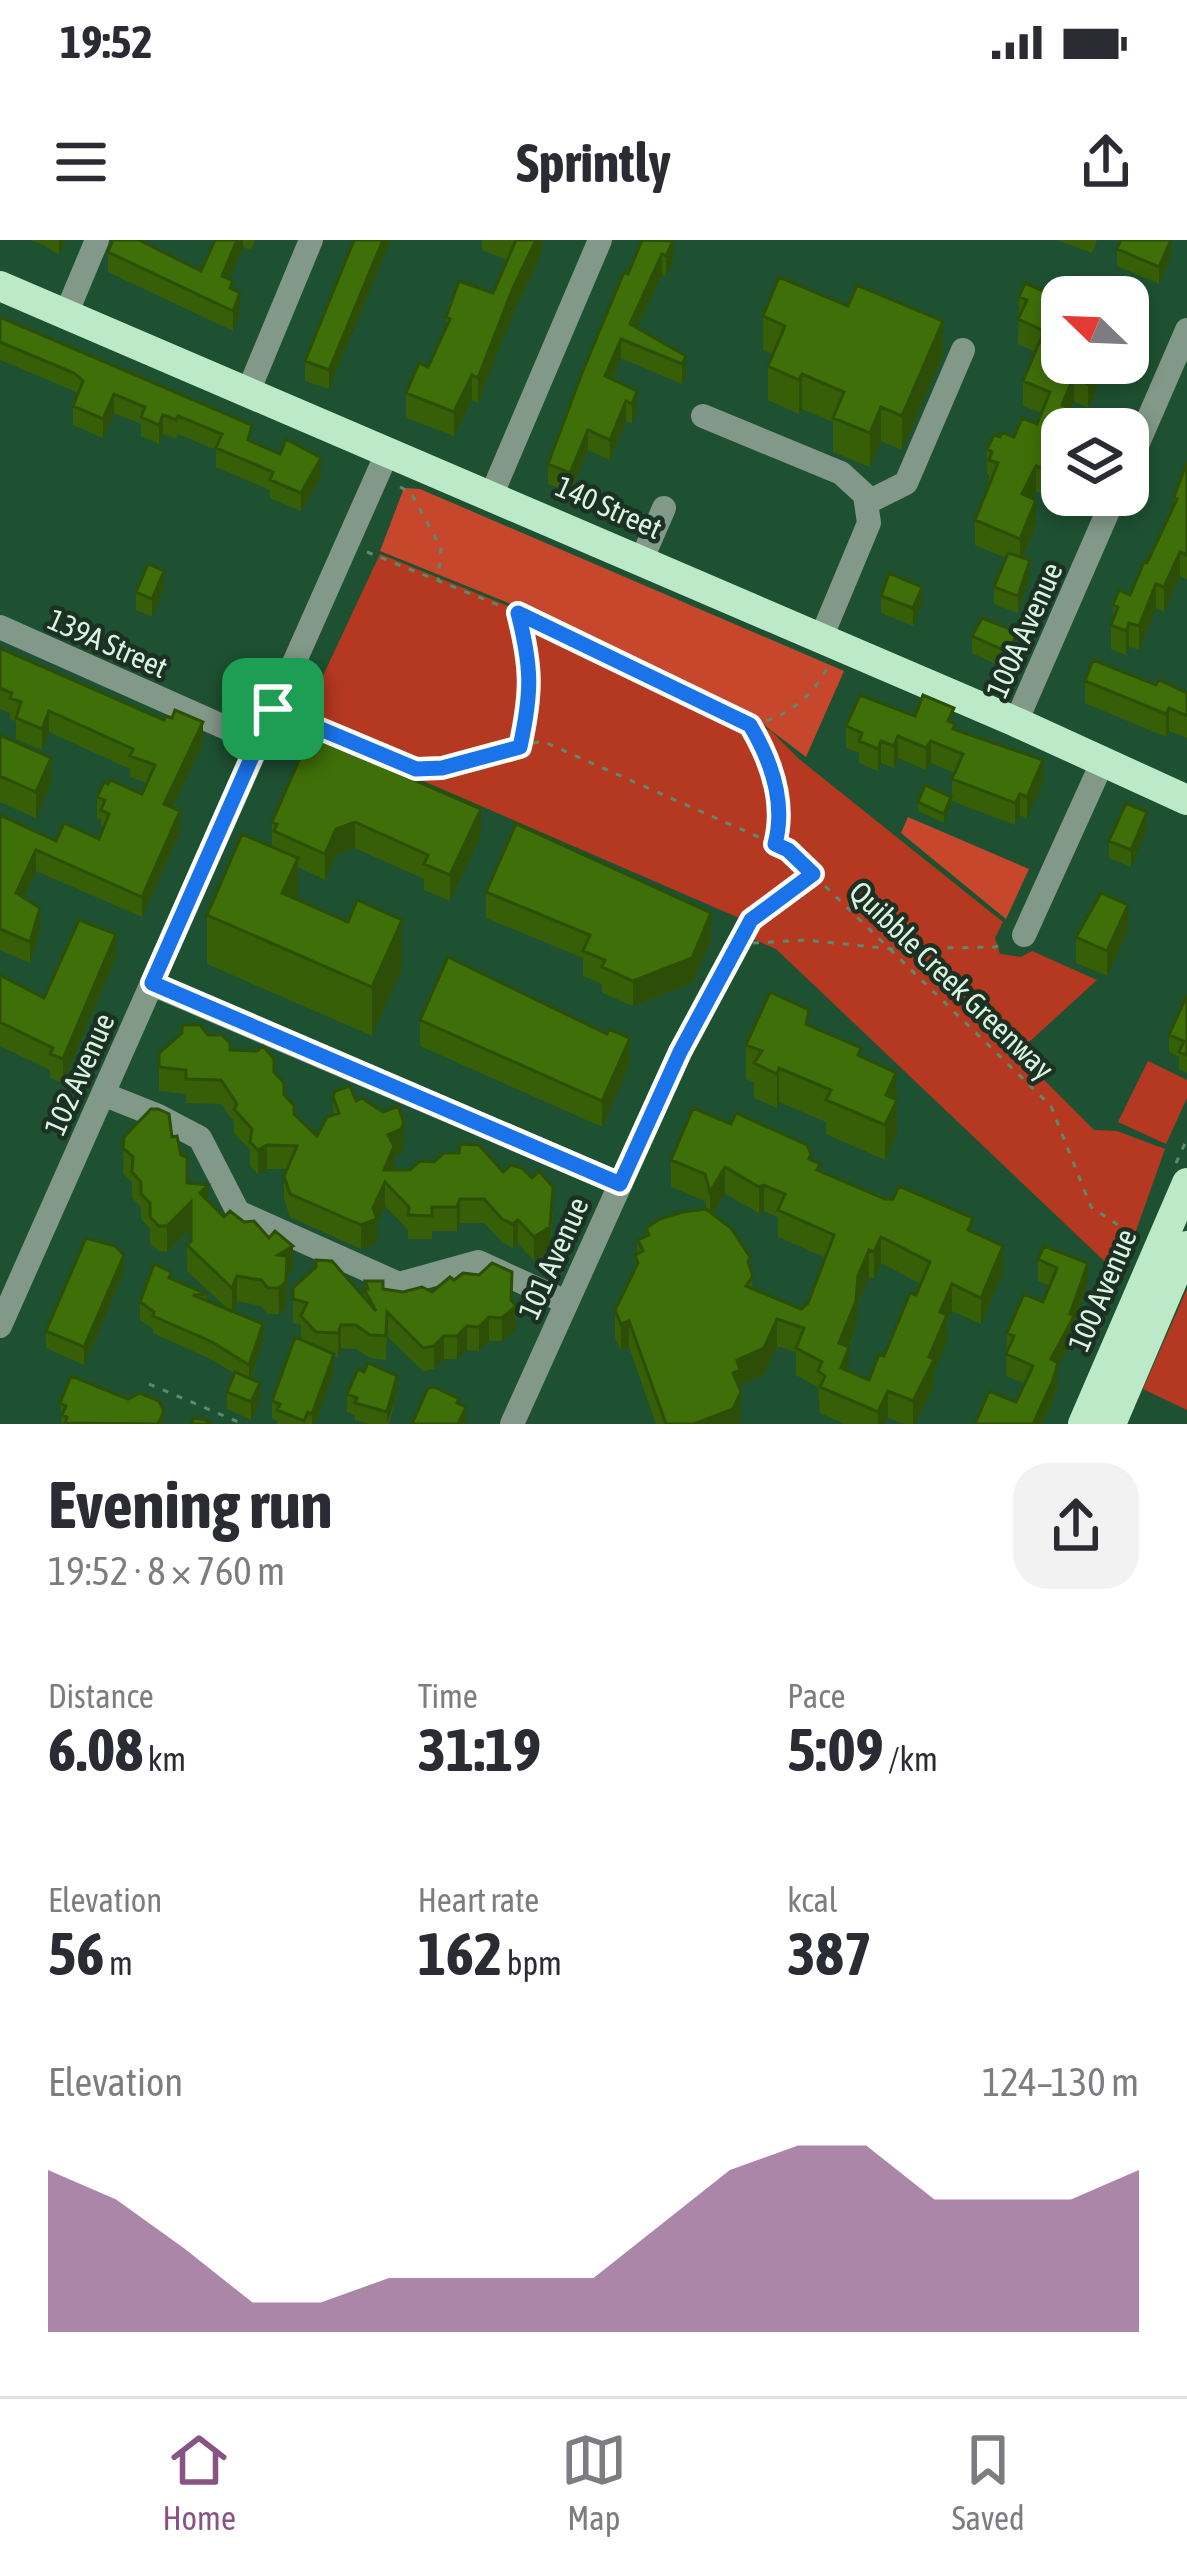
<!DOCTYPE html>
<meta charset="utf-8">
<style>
:root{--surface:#fff;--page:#f2f2f3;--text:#2b2b33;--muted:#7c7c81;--line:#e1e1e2;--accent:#885484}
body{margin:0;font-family:"Asap Condensed",sans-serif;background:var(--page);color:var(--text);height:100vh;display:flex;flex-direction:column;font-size:45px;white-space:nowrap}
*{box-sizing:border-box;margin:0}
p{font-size:39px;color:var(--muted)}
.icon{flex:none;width:66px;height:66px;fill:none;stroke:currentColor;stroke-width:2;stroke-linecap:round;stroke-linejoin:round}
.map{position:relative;height:1184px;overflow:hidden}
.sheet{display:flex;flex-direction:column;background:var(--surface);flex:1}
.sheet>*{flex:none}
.needle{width:78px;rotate:293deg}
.buttons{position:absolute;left:1041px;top:36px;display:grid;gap:24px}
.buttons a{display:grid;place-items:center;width:108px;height:108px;border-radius:24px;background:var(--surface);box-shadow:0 6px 18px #0003;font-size:60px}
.pin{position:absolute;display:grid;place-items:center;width:102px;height:102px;color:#fff;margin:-51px;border-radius:24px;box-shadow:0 6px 18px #0006}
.round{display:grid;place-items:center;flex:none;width:126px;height:126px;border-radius:36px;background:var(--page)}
.summary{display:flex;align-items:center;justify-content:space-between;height:204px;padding:0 48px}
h1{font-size:66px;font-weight:700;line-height:90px}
.metrics{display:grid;grid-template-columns:repeat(3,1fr);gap:18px;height:204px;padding:12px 48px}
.metrics div{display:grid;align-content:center}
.metrics b{font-size:60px;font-weight:700}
.metrics small{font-size:33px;font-weight:400}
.metrics p{font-size:33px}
.chart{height:336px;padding:24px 48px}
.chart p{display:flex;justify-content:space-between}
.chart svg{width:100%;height:216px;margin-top:12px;fill:var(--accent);opacity:.7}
.status{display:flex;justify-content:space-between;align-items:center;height:84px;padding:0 60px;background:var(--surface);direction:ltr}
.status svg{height:33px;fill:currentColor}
header{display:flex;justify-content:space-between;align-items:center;height:156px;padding:0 48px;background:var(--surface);font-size:54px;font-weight:700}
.dock{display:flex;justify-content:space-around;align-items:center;height:168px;border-top:3px solid var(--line);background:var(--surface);font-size:33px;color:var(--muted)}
.dock a{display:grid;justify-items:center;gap:6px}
.dock .on{color:var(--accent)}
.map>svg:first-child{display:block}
.green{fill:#b53920}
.forest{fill:#c7472d}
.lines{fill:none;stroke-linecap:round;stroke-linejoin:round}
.path{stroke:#5e896d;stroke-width:3;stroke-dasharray:6 9;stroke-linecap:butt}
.minor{stroke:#829888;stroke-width:24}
.major{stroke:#bceac8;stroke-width:30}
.wall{fill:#365f08;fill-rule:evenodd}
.shaded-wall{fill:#2c4e06}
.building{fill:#3f6f09;stroke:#2c4e06;stroke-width:3;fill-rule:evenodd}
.route-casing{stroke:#fff;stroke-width:24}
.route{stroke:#1a73e8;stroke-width:15}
.labels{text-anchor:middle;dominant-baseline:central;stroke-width:9;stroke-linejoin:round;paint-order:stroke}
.street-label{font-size:30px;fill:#daf4e0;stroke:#1c3123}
</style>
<div class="status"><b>19:52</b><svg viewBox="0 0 49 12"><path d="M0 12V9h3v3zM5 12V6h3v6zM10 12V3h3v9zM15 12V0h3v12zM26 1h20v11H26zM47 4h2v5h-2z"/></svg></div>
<header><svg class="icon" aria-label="menu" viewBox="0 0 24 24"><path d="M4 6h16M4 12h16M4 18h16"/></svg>Sprintly<svg class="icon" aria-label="share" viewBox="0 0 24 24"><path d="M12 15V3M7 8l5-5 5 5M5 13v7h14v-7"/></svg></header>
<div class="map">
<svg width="1187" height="1184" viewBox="0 0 1187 1184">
<rect width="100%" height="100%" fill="#1e5131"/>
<path class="green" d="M380,314L503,364L771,491L799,519L1003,682L995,698L1000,714L1021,717L1032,711L1097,740L1017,813L1094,890L1117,891L1165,909L1120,1036L776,709L753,699L760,687L299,487Z
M1148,821L1187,840V858L1166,904L1118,882Z
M1187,1049V1170L1143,1149Z"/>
<path class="forest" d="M404,248L420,249L844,431L806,517L756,479L526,370L380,311Z
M908,577L1029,629L1006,679L901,593Z"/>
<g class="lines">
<path class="path" d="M400,247L411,253L441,308L438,341
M367,312L518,373L750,485C772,521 786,562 776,603
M518,375C532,429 531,453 520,507
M292,477L416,529L442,528L542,501L788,610L1051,866L1091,967L1136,997
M752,485C785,478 812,458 827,428
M738,704L805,700L893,709L995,707L1006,703
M689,795L751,680L812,634
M1176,923L1187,899
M149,1144L243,1184"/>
<path class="minor" d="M66,74L97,0
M248,152L311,0
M703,176L841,233L865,255L869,283L821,398
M1128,226L1187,90
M491,256L600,0
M866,263L906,243L963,110
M641,321L664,268
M0,387L258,502
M1016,482L1115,255
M1024,695L1102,523
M152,744L620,944
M103,854L158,876L200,898L238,972L399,1044L478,1022L566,1062
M0,1086L388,211
M512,1184L680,812"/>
<path class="major" d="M0,46L1016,482L1187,560
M1083,1184L1187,943
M1111,1184L1187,1006"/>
</g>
<path class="wall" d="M30,0H66L59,15L44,5Z
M215,0H255L251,10L243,7L229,39L240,73L233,91L108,32V12L201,31Z
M354,0L329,149L305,141V121Z
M482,0H543L541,15L513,73L478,163L472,160L454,196L406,178V153L428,127L446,87V77L493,53L507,20L482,10Z
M642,0L673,20L666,36L662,34L637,88L686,116V135L682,144L621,118L612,140L637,171L632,183L626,181L610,220L588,210L570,252L548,244V224Z
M1057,0H1097L1092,13Z
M1117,9L1171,18L1159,44L1117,26Z
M1025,43L1062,123L1096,151L1088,168L1074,161L1071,169L1082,189H1062L1060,261L1036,251L1032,258L1036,285L1023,318L1030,337L1018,373L994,364V347L1006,318L975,305V280L990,245L989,235L987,234V209L1000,197H1014L1037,184L1042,173L1023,166V141L1036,112L1018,104L1019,57Z
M763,76L943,115L902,210L881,201L870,227L833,212V182L802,169L799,174L768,160V126L773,114L763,110Z
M0,77L321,236L301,271L270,258V250L216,227V210L178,194L176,199L163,194L159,204L141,196V184L114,173L103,198L73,185V166L78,154L74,151L0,120Z
M1187,222V339L1180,336L1164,372L1156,368L1139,410L1129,407L1126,415L1111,409V385L1113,378V365L1130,355L1147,323L1174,265V257Z
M164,348L152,377L136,370V352Z
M881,356L922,365L913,386L881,373Z
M972,396L1018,410L1008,430L972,413Z
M0,408L203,503L172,568L180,592L142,677L36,631L24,657L40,689L30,723L0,710V575L56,601L99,599L102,591L101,579L97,578V557L142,554L147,543L130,537V529L49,492L42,510L16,499V481L10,479V473L0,469Z
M1085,441L1156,445L1187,453V498L1169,491L1166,497L1085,463Z
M915,476L954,483L955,489L1043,542L1027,579L1020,575L1015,585L952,561V539L955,533L931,523L926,530L898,518L894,528L881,523L878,531L859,523V513L846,508V486Z
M0,495L51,543L36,578L0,562Z
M310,495L481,595L450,661L424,650V639L355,608L336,615L325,640L298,627V660L348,682L402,729L372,796L207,724V675L272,607V582Z
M918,562L951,566L944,583L918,571Z
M1147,589L1131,627L1109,618V601Z
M486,652L711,699L692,743L633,766L602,753V744L583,736V718L486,678Z
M1128,691L1107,736L1076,723V697Z
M116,717L63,843L50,838V830L0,806V735L44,758Z
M1187,755V833L1179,829V817L1169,812V795Z
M420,780L630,824L602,887L420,806Z
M809,786L861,817L896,833L897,894L885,920L826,894V882L779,862L777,868L754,858V842L746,839V805Z
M208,795L230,810L274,832L294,874L317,896L333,875V857L356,861L404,906L401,913L394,916V930L503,932L553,971L550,1011L534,1021L518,1003L513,1008L502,1002L484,983H460L457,991H432V999H408V990L385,966L377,983V1003L361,1009L290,977L284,959V936L287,929H267L258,934L250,926V910L234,893V882L221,864L186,863V854L159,851V813Z
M124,897H172L187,943L224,977L293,1031L287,1036L286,1068L279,1074H268L261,1066L237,1061L233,1071L263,1101L251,1139L260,1160L251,1180L227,1169V1152L234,1133L212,1120L153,1093V1089L140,1080V1062L171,1039L207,1054V1060L227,1068L187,1031V1005L191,1001V988L167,1012L159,1011L150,1003V989L141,979V967L132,958V942L123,934Z
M671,920H811L820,931L973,992L1003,1033L981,1084L952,1071L947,1083V1102L934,1132V1146L915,1184H904L888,1178L885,1184H844L820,1173L818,1147L796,1135V1112L777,1106L764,1135L740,1145L741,1179L738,1184H656L629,1107L621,1110L615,1097V1070L635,1029L638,1000L646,996V988L707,970L705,961L671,947ZM725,954L759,973L764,971L778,977V997L826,1018L808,1063L801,1069L753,1049L750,1028L713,974ZM881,1023L921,1044L884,1116L869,1140L849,1131V1107L856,1088L858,1063L869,1037L874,1039Z
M1038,1019L1088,1044L1074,1083V1097L1058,1127V1144L1053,1161L1042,1184H975L1016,1162L1024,1143L1006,1136L1007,1093L1043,1062L1050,1046L1038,1041Z
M124,1033L84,1125L46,1108V1091Z
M454,1040L512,1061L516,1090L502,1101H489L479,1111L467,1110L457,1119H444L434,1129L423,1131L387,1096L386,1120L370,1118L356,1109L341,1108L338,1117H334V1132L315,1184H277V1181L272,1178V1161L301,1100V1085L293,1083V1048L364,1057L365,1041L383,1049L403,1052H432Z
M397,1153L389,1184H369L355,1180V1175L347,1172V1154Z
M60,1163L164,1184H62Z"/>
<path class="shaded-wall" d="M59,0H66L59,15Z
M237,0H243V7L222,56V36Z
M383,0H391L329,149V130Z
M536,0H543L541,15L513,73L478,163V138L513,48Z
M1171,0V18L1159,44V27Z
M673,1V20L666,36V16Z
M662,14V34L630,104V84Z
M240,53V73L233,91V71Z
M943,81V115L902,210V176Z
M621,99V118L605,156V136Z
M686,116V135L682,144V124Z
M1096,126V151L1088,168V144Z
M802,134V169L799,174V140Z
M472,135V160L454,196V172Z
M1074,136V161L1063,189L1062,165Z
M637,151V171L632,183V164Z
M114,154V173L103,198V179Z
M626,161V181L610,220V200Z
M881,167V201L870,227V193Z
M163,175V194L159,204V185Z
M588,190V210L570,252V233Z
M321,218V236L301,271V253Z
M1036,226V251L1022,279V254Z
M1062,232V255L1060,261V236Z
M1036,260V285L1020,324V299Z
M1180,312V336L1164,372V347Z
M1030,320V337L1018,373V356Z
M164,331V348L152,377V359Z
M1156,344V368L1139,410V386Z
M922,347V365L913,386V368Z
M1129,383V407L1126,415V391Z
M1018,392V410L1008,430V412Z
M1169,468V491L1166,497V474Z
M49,471V492L42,510V489Z
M203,482V503L164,585V564Z
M898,496V518L894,528V506Z
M881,501V523L878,531V509Z
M931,501V523L926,530V508Z
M51,518V543L36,578V552Z
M1043,520V542L1027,579V557Z
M1020,554V575L1015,585V563Z
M951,557V566L944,583V574Z
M481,569V595L450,661V635Z
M180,571V592L142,677V657Z
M1147,572V589L1131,627V610Z
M355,582V608L336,615L325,640V614L336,589Z
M36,610V631L16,674V653Z
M298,618V668L282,653Z
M1128,665V691L1107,736V711Z
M40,668V689L30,723V702Z
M711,673V699L692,743L633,766V741Z
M402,680V729L372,796V747Z
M116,694V717L63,843V819Z
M630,798V824L602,887V861Z
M779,828V862L777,868V834Z
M896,833L897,894L885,920L886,855Z
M404,883V906L401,913L394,916V930L385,942V966L377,983V1003L361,1009V985L373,968L384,930L388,895Z
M267,905V929L258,934V910Z
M725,927V954L710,979V952Z
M208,945V971L200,953Z
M764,945V971L759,973V947Z
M553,947L550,1011L534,1021V997Z
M460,959V983L457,991V967Z
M191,962V988L167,1012V986Z
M518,980V1003L513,1008V984Z
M881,997V1023L874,1039V1012Z
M293,1006V1031L287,1036L286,1068L279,1074L278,1015Z
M1003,1006V1033L981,1084V1058Z
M869,1010V1037L858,1063L856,1088L839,1129V1103L858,1036Z
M124,1015V1033L84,1125V1107Z
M1088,1023V1044L1074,1083V1097L1058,1127V1144L1053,1161L1042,1184H1033L1051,1119Z
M237,1036V1061L232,1074V1048Z
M952,1044V1071L947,1083V1102L934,1132V1146L915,1184H913V1161L929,1117L940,1072Z
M516,1066V1090L502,1101V1078Z
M489,1077V1101L479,1111V1087Z
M777,1079V1106L764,1135L740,1145L741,1179L738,1184H694L733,1133L737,1120Z
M629,1081V1107L621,1110V1084Z
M263,1084V1101L249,1143V1125Z
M341,1085V1108L338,1117V1093Z
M467,1086V1110L457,1119V1096Z
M444,1096V1119L434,1129V1106Z
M849,1107V1133L841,1128Z
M334,1114V1132L315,1184H312V1174Z
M397,1136V1153L387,1184V1172Z
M260,1143V1160L251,1180V1162Z
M888,1151V1178L885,1184H878V1172Z
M466,1167V1184H458Z"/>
<path class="building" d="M113,0H139L201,31L215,0H237L222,36L233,41L230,48L240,53L233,71L108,12Z
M354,0H383L329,130L305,121Z
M516,0H536L513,48L478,138L472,135L454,172L406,153L419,123L428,127L450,79L446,77L459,41L493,53Z
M642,0L673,1L666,16L662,14L630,84L686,116L682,124L621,99L605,136L637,151L632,164L626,161L610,200L588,190L570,233L548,224L582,133L624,32L628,34Z
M1121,0H1171L1159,27L1117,9Z
M779,37L848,66L857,45L943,81L902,176L881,167L870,193L833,178L844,152L802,134L799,140L768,126L785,86L763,76Z
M1025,43L1062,59V123H1088L1096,126L1088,144L1074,136L1062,165L1082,174L1075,189H1062V232L1060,236L1036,226L1022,254L1036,260L1020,299L975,280L998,223L989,220L992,212L987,209L994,195L1000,197L1002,192L1014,197L1022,178L1037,184L1050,152L1023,141L1044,91L1018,79L1027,60L1019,57Z
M0,77L252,185L248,200L280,214L286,199L321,218L301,253L270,240L273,232L216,208L222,194L178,176L176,180L163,175L159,185L141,177L145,167L114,154L103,179L73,166L83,141L74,133L0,102Z
M1187,222V315L1180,312L1164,347L1156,344L1139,386L1129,383L1126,391L1111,385L1118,367L1113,365L1119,350L1130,355L1144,322L1147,323L1177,259L1174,257Z
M1008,313L1030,320L1018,356L994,347Z
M148,324L164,331L152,359L136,352Z
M889,333L922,347L913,368L881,356Z
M982,378L1018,392L1008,412L972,396Z
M0,408L164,480L166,476L172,478L175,470L203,482L164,564L180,571L142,657L36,610L16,653L40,668L30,702L0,689V575L56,601L64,583L99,599L109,574L101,570L105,560L97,557L104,542L108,544L110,540L142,554L155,525L130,516L133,509L49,471L42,489L16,478L21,462L10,458L12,453L0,448Z
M1093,420L1156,445L1159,440L1187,453V476L1169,468L1166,474L1085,441Z
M860,455L915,476L923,455L954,468L948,481L955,484L953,489L1043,520L1027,557L1020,554L1015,563L952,539L963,514L931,501L926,508L898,496L894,506L881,501L878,509L859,501L862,493L846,486Z
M0,495L51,518L36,552L0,536Z
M310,495L481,569L450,635L424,624L428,615L355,582L336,589L325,614L274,591L277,584L272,582Z
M925,545L951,557L944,574L918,562Z
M1126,563L1147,572L1131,610L1109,601Z
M516,584L711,673L692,718L633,741L602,727L605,720L583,711L590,695L486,652Z
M242,594L298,618L282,653L348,682L357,660L402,680L372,747L207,675Z
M1101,653L1128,665L1107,711L1076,697Z
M79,680L116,694L63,819L50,814L53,808L0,782V735L44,758Z
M448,717L607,794L609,789L630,798L602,861L420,780Z
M770,752L809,770L806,784L861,808L858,815L896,833L886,855L897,860L885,885L826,860L831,850L779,828L777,834L754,823L762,811L746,805Z
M1187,755V815L1179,812L1184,801L1169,795Z
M182,785H200L208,795H222L230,803V810L257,811L263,806L274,819V832L284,843V855L294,865V874L317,896L327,877L339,873L333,857L335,851L350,846L356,861L362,858L383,872L398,866L404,883L401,889L388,895L394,906L384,930H410L420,921L434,922L444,913H459L460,904L479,905L503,932L511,925L522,928L532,938L539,931L553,947L550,987L534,997L518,980L513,984L502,979L484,959H460L457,967H432V976L408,975L409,967L385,942L373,968L377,979L361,985L290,954L284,936L297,906L267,905L258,910L250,902L252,889L234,869L237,864L221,840L186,839V830L159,827V813L182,793Z
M693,868L731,884L736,873L807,905L811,914L809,919L820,924L817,930L885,959H893L899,946L973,978L968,990L1003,1006L981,1058L952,1044L940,1072L947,1075L929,1117L934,1120L913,1161L888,1151L878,1172L820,1147L825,1136L818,1131L822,1122L796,1108L804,1088L777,1079L764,1108L737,1120L740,1130L733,1133L741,1152L733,1169L694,1184H666L629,1081L621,1084L615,1070L638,1023L635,1015L643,1011L638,1000L649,995L646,988L660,979L682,972L706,969L731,988L750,1017L748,1022L753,1036L746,1046L801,1069L808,1063L834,995L778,970L785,954L764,945L759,947L725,927L710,952L705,934L671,920ZM881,997L930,1022L916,1055L910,1053L884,1116L879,1114L869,1140L841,1128L849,1107L839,1103L856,1061L858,1036L869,1010L874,1012Z
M151,869H158L169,874L172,897L177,896L181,915L187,917V943L208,945L200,953L224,977L230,971L244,982L254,981L269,998L275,991L293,1006L278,1015L287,1016L286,1042L279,1048H268L261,1040L237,1036L232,1048L187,1005L191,1001V962L167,986H159L150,977V963L141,954V942L132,932L133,917L123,908L124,897Z
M86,998L115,1006L124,1015L84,1107L46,1091Z
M1044,1006L1088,1023L1070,1074L1074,1076L1051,1119L1058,1123L1053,1140L1033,1184H975L989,1151L1016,1162L1033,1126L1006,1114L1014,1096L1007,1093L1024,1054L1043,1062L1057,1028L1038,1019Z
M316,1020L332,1021L376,1071L364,1049H368L365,1041H383V1049L403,1052L422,1047L432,1052L450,1037L454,1040L463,1033L479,1035L492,1023L512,1032L511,1060L516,1066L502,1078L489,1077L479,1087L467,1086L457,1096H444L434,1106L423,1108L387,1072L386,1096L370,1095L356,1085H341L338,1093L316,1092L301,1076L307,1063L293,1059V1048L316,1027Z
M154,1024L171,1032L169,1038L207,1054L193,1055L263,1084L249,1125L212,1102L153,1076L154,1072L140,1062Z
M295,1097L334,1114L312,1174L308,1172L304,1181L277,1170L280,1164L272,1161Z
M368,1123L397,1136L387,1172L355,1163L357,1158L347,1154L358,1129L364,1132Z
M235,1132L260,1143L251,1162L227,1152Z
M71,1136L128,1159L140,1153L159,1161L164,1171L159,1182L164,1184L65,1183L67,1177L62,1175L66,1166L60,1163Z
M434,1147L459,1159L457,1163L466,1167L458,1184H412L428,1148Z
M194,1178L205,1180L213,1184H191Z"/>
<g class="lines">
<defs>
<path id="route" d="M518,373L750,485C772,522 786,563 775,604L788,610L813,634L751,680L680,812L620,944L152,743L273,469L416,529L442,528L520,507C532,452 532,428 518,373Z"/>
</defs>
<use href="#route" class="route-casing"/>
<use href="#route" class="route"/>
</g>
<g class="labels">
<g class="street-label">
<text transform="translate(609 267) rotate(24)">140 Street</text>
<text transform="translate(1024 390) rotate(-66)">100A Avenue</text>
<text transform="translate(108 403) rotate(24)">139A Street</text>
<text transform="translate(952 740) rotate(44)">Quibble Creek Greenway</text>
<text transform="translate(79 834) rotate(-66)">102 Avenue</text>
<text transform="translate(553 1018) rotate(-66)">101 Avenue</text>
<text transform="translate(1102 1050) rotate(-67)">100 Avenue</text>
</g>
</g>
</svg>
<div class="buttons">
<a><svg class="needle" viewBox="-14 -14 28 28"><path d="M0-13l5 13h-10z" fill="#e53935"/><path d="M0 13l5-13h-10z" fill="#7c7c81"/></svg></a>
<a><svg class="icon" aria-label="layers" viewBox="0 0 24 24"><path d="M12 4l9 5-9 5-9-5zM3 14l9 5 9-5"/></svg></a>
</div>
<div class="pin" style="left:273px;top:469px;background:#1e9e55"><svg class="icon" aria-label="arrive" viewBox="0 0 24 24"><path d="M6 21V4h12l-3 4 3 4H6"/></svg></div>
</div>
<section class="sheet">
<div class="summary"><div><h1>Evening run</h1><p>19:52 · 8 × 760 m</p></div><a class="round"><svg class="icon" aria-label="share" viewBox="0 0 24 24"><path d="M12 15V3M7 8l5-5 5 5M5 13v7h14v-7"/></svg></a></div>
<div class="metrics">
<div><p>Distance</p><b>6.08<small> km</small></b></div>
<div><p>Time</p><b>31:19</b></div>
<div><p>Pace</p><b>5:09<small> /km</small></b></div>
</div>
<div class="metrics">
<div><p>Elevation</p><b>56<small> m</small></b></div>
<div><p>Heart rate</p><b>162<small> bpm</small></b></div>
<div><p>kcal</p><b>387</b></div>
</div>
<div class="chart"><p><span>Elevation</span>124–130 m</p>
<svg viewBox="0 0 160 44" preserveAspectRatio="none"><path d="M0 44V11L10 17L20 27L30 38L40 38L50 33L60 33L70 33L80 33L90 22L100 11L110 6L120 6L130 17L140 17L150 17L160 11V44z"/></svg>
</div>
</section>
<nav class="dock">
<a class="on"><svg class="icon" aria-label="home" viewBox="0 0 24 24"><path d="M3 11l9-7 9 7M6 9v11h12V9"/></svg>Home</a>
<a><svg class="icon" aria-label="map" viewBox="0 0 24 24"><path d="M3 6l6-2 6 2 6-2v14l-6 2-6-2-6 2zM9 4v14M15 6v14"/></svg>Map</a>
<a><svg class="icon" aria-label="saved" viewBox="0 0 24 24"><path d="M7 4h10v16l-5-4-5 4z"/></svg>Saved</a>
</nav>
